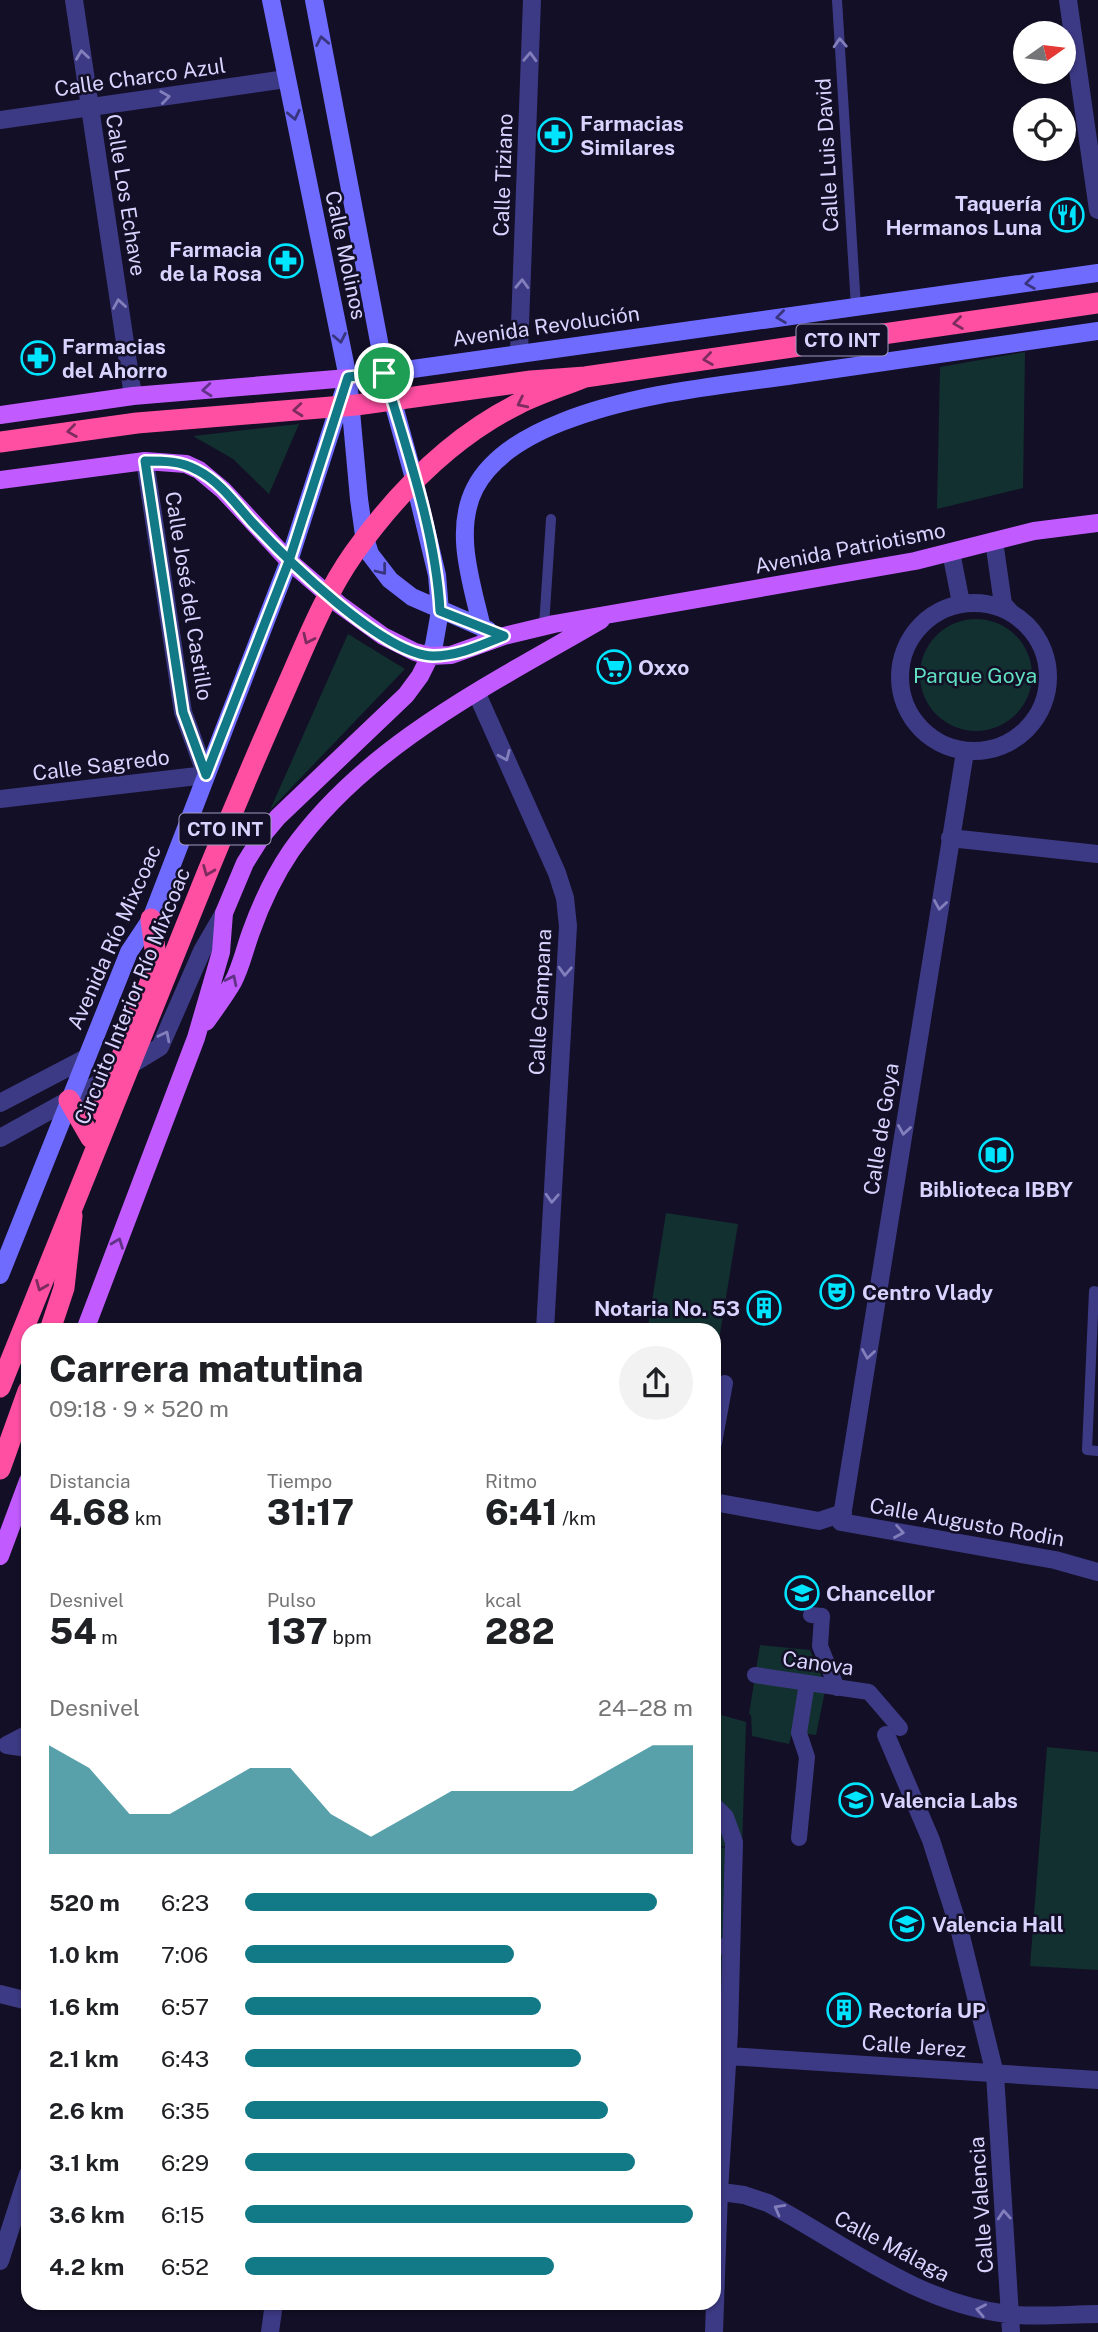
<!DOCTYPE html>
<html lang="es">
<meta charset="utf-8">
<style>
:root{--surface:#fff;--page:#f2f2f2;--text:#202124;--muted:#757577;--accent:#127987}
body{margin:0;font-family:"Public Sans",sans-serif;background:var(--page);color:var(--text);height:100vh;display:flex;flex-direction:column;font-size:26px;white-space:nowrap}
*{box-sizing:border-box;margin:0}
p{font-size:23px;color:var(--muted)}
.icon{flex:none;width:38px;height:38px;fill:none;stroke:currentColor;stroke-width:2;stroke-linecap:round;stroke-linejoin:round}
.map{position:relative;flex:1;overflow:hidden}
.drawer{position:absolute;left:21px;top:1323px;width:700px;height:987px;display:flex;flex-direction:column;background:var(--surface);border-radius:21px;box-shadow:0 2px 5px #0004}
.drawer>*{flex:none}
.needle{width:46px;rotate:76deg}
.buttons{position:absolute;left:1013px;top:21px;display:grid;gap:14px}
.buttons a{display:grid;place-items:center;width:63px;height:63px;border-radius:50%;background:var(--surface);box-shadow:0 2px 5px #0004;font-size:35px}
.pin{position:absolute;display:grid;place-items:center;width:60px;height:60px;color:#fff;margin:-30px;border:4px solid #fff;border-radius:50%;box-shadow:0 2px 7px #0007}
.round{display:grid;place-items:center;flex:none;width:74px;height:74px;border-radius:37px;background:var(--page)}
.summary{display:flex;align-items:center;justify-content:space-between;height:119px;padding:0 28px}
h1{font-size:38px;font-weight:800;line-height:52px}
.figures{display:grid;grid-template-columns:repeat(3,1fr);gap:10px;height:119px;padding:7px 28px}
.figures div{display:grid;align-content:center}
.figures b{font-size:35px;font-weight:800}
.figures small{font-size:19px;font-weight:400}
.figures p{font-size:19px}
.chart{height:196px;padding:14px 28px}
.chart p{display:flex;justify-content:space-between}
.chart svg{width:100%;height:126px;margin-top:7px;fill:var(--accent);opacity:.7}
ul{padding:0 28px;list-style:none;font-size:23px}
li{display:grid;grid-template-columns:112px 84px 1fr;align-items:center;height:52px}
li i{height:18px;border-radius:9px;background:var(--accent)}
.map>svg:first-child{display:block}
.green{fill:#12302f}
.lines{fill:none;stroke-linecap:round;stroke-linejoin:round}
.service{stroke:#3d3a85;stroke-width:10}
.pedestrian{stroke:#3d3a85;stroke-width:16}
.minor{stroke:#3d3a85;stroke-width:18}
.tertiary{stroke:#3d3a85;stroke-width:18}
.secondary{stroke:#6f6bff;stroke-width:18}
.primary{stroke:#c25bff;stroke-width:18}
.motorway{stroke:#ff4fa3;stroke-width:21}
.motorway-bridge{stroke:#ff4fa3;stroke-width:21}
.oneway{stroke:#38347d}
.oneway2{stroke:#837fbc}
.oneway3{stroke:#7d2c5e}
.oneway4{stroke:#623188}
.route-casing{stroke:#fff;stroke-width:14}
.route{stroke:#127987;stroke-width:9}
.labels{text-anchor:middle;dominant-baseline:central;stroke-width:5;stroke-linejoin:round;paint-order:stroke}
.shield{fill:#130f26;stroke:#9e99be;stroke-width:2}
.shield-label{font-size:19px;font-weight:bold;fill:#d9d4ff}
.street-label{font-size:21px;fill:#d9d4ff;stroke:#130f26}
.poi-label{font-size:21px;font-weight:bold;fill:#d9d4ff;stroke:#130f26;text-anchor:start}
.park-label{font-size:21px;fill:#5fe0c0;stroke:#130f26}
</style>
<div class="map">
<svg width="1098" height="2332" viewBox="0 0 1098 2332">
<rect width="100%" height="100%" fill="#130f26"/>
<path class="green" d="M1025,352L1023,488L937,509L940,367Z
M299,424L269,494L233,459L193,436Z
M920 675a56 56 0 1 1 112 0a56 56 0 1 1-112 0Z
M348,634L405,669L270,810Z
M666,1213L738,1224L719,1340H714V1330H675L648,1326Z
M760,1645L810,1650L826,1686L816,1735L792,1732L789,1744L752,1736L751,1715L749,1714Z
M714,1713L746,1722L742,1849L714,1845Z
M1047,1747L1098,1752V1970L1030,1966Z
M714,1847L731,1848L726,2040L714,2039Z"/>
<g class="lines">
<path class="service" d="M837,0L856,307
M544,626L551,519
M1098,1292L1094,1291L1087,1450L1098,1451"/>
<path class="pedestrian" d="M714,1443L725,1383
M811,1615L822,1616L820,1646L837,1688
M755,1675L869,1692L900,1728
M799,1838L807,1757L799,1733L807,1683
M714,1946L728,1947"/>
<path class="minor" d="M74,0L133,396
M0,120L286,79
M519,352L532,0
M994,541L1003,604L1011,613
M951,552L961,603
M900 677a74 74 0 1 1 148 0a74 74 0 1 1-148 0Z
M477,694L557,873L565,898L568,926L545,1330
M965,752L841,1522L1055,1560L1098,1572
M0,799L206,775L183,712L145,461
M950,838L1098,854
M714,1502L819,1521L843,1513
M28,1734L7,1745L28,1748
M886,1735L931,1840L959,1928L995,2074L1011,2332
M0,1994L28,2001
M728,2056L1098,2080
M714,2191L744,2195L768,2203C848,2246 915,2302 1007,2314C1037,2318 1069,2314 1098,2314
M0,2261L28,2174
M270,2332L274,2303
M714,2332L719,2191L729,2033L734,1842L725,1817L714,1806"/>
<path class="tertiary" d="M1068,0L1098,210
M0,1103L86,1058
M0,1138L114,1075L160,1047L202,951L224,913"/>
<path class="secondary" d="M271,0L348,378L359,499L364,535L370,554L390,580L412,597L488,630
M314,0L385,373L412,471L437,575L440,611L434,645L430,656
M348,378L1098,273
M482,628C472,584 453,531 475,488C492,455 529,435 562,422C635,393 717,386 794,375C896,361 997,345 1098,331
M0,1275L129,952L151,919L289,561L348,378"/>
<path class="primary" d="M0,415L133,396L348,378
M0,480L145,461L186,464L199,470L223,490L289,561L340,605L383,636L415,652L430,656L451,655L504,636L554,624L915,561L1034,531L1098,523
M206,1022C215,1009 225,996 233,982C241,967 245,948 251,932C261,904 274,876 291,851C366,745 491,684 601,620
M85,1330L196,1038L221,952L224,913L245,863L262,836L278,817L406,695L420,676L430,656
M0,1556L28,1481"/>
<path class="motorway" d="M69,1100L91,1138
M101,1111L157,964L151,919
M50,1330L64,1288L72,1216
M0,1469L28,1391"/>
<path class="motorway-bridge" d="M0,442L137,423L356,405L531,381L585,377L1098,303
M0,1387C70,1215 139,1043 208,871C233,810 259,749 286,688C306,643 325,594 354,553C397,493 452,437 518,404C540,393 563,386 585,377"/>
</g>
<defs><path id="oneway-chevron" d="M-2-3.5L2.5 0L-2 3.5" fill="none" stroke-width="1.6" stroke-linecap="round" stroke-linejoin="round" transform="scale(1.75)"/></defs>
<g class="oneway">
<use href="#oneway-chevron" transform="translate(322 41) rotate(-101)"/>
<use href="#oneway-chevron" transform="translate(294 115) rotate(78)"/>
<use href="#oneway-chevron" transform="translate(1030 283) rotate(172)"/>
<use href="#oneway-chevron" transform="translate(781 317) rotate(172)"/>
<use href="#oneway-chevron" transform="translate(340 338) rotate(79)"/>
<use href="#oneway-chevron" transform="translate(382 570) rotate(52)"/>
</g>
<g class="oneway2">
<use href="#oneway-chevron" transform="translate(840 43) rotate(-93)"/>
<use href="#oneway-chevron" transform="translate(82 55) rotate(-98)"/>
<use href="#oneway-chevron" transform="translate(530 57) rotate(-88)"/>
<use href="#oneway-chevron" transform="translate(165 97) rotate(-8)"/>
<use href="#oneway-chevron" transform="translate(522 284) rotate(-88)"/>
<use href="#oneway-chevron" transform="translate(119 304) rotate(-99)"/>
<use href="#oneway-chevron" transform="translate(505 756) rotate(66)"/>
<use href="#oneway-chevron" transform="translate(940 905) rotate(99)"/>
<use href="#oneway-chevron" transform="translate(565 971) rotate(93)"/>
<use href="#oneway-chevron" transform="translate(165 1036) rotate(-63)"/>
<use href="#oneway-chevron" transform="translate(904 1130) rotate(99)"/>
<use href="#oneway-chevron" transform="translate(552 1198) rotate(93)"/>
<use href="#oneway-chevron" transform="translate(868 1354) rotate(99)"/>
<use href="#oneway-chevron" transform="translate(899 1532) rotate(10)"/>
<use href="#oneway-chevron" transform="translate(779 2209) rotate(-151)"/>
<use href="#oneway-chevron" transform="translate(1004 2215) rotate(-94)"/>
<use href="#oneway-chevron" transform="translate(981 2310) rotate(-169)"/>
</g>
<g class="oneway3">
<use href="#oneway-chevron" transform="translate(958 323) rotate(172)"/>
<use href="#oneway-chevron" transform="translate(708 359) rotate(172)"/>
<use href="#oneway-chevron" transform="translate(522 403) rotate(154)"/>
<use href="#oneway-chevron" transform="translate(298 410) rotate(175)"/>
<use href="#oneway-chevron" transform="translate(72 431) rotate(172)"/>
<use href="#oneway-chevron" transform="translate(308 639) rotate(115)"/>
<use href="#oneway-chevron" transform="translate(208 871) rotate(112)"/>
<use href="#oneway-chevron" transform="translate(41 1286) rotate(112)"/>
</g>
<g class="oneway4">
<use href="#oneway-chevron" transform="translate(207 390) rotate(175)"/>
<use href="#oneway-chevron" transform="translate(232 980) rotate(-64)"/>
<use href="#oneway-chevron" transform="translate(118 1243) rotate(-69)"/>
</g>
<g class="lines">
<defs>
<path id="route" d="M384,373L348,377L289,561L206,775L183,712L145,461C164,461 181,461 197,470C219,481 235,503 251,521C285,558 383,655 433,656C459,656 481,645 504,636L440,611C436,533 406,448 384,373"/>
</defs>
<use href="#route" class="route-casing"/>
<use href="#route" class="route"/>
</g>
<defs>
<symbol id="pharmacy-ring" viewBox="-11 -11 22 22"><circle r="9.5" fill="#130f26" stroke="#00e5ff" stroke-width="1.5"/><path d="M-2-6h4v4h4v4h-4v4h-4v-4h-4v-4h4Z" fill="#00e5ff"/></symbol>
<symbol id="restaurant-ring" viewBox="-11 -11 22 22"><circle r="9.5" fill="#130f26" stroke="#00e5ff" stroke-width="1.5"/><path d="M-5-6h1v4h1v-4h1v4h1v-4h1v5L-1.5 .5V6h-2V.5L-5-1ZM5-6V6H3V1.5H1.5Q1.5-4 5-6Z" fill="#00e5ff"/></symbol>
<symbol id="supermarket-ring" viewBox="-11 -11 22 22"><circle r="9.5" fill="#130f26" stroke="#00e5ff" stroke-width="1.5"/><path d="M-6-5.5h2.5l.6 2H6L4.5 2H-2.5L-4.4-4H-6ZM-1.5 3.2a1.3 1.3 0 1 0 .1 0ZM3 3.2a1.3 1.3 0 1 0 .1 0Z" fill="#00e5ff"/></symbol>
<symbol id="library-ring" viewBox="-11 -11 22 22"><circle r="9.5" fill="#130f26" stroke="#00e5ff" stroke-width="1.5"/><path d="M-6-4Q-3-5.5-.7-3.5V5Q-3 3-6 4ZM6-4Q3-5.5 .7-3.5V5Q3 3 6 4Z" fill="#00e5ff"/></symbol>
<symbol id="theatre-ring" viewBox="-11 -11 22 22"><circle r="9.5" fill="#130f26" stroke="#00e5ff" stroke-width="1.5"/><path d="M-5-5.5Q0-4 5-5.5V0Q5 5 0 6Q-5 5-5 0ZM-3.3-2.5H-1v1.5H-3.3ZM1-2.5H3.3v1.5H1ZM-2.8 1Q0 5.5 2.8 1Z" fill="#00e5ff"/></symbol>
<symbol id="building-ring" viewBox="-11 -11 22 22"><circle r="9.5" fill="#130f26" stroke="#00e5ff" stroke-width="1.5"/><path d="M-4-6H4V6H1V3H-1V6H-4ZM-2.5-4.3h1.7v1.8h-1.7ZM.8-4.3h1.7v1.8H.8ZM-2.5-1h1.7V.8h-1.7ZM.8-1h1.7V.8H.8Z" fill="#00e5ff"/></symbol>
<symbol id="university-ring" viewBox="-11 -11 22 22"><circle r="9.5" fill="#130f26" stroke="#00e5ff" stroke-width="1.5"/><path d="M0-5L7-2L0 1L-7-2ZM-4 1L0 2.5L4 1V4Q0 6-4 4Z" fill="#00e5ff"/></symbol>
</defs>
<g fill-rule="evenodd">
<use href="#pharmacy-ring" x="536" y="116" width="38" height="38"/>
<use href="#restaurant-ring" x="1048" y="196" width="38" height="38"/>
<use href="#pharmacy-ring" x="267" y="242" width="38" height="38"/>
<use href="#pharmacy-ring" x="19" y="339" width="38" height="38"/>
<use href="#supermarket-ring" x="595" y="648" width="38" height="38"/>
<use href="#library-ring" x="977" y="1136" width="38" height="38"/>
<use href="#theatre-ring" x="818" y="1273" width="38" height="38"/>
<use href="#building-ring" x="745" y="1289" width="38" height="38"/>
<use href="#university-ring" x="783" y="1574" width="38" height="38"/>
<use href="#university-ring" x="837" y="1781" width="38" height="38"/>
<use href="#university-ring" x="888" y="1905" width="38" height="38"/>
<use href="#building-ring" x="825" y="1991" width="38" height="38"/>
</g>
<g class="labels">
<g class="shield">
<rect x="796.5" y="324.5" width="91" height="31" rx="5"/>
<rect x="179.5" y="813.5" width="91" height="31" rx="5"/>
</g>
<g class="shield-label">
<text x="842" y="340">CTO INT</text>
<text x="225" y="829">CTO INT</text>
</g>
<g class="street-label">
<text transform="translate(140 77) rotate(-8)">Calle Charco Azul</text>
<text transform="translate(827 155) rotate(-93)">Calle Luis David</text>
<text transform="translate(503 175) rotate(-88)">Calle Tiziano</text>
<text transform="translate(126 195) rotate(81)">Calle Los Echave</text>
<text transform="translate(346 255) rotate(78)">Calle Molinos</text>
<text transform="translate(546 326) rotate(-8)">Avenida Revolución</text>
<text transform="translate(850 548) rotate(-11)">Avenida Patriotismo</text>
<text transform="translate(189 596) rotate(81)">Calle José del Castillo</text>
<text transform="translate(101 765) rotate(-7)">Calle Sagredo</text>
<text transform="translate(114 937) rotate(-66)">Avenida Río Mixcoac</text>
<text transform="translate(132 996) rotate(-68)">Circuito Interior Río Mixcoac</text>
<text transform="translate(540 1002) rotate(-87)">Calle Campana</text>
<text transform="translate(881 1129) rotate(-81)">Calle de Goya</text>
<text transform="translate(967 1522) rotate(10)">Calle Augusto Rodin</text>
<text transform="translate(818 1663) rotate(8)">Canova</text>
<text transform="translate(914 2046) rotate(4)">Calle Jerez</text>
<text transform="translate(981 2205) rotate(-94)">Calle Valencia</text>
<text transform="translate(892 2246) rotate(28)">Calle Málaga</text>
</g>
<g class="poi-label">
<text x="580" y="123">Farmacias<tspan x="580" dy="24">Similares</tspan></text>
<text x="1042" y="203" text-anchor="end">Taquería<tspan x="1042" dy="24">Hermanos Luna</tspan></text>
<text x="262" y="249" text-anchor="end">Farmacia<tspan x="262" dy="24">de la Rosa</tspan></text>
<text x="62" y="346">Farmacias<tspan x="62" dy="24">del Ahorro</tspan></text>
<text x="638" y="667">Oxxo</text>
<text x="996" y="1189" text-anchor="middle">Biblioteca IBBY</text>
<text x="862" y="1292">Centro Vlady</text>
<text x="740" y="1308" text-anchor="end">Notaria No. 53</text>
<text x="826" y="1593">Chancellor</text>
<text x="880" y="1800">Valencia Labs</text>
<text x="932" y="1924">Valencia Hall</text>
<text x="868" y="2010">Rectoría UP</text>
</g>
<g class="park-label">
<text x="975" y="675">Parque Goya</text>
</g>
</g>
</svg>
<div class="buttons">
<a><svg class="needle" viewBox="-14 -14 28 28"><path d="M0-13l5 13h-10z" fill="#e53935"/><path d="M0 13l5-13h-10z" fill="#757577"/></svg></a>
<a><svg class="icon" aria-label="locate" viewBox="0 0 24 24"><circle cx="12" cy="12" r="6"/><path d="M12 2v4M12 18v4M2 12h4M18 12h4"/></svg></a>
</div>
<div class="pin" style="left:384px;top:373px;background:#1e9e55"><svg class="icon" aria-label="arrive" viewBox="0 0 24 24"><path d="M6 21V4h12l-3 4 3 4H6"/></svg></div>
<section class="drawer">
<div class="summary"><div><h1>Carrera matutina</h1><p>09:18 · 9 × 520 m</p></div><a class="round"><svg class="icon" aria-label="share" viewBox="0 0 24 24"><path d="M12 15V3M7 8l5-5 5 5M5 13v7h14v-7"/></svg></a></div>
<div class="figures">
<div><p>Distancia</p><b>4.68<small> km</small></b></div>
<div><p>Tiempo</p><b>31:17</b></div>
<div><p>Ritmo</p><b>6:41<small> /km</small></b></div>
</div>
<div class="figures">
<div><p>Desnivel</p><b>54<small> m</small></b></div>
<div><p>Pulso</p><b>137<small> bpm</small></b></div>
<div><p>kcal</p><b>282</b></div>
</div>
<div class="chart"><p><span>Desnivel</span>24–28 m</p>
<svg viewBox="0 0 160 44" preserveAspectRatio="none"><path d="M0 44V6L10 14L20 30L30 30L40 22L50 14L60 14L70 30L80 38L90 30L100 22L110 22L120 22L130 22L140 14L150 6L160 6V44z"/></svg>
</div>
<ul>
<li><b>520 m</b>6:23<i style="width:92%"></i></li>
<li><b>1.0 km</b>7:06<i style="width:60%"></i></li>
<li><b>1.6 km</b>6:57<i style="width:66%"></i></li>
<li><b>2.1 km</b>6:43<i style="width:75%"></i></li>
<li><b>2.6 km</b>6:35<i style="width:81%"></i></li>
<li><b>3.1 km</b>6:29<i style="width:87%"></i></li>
<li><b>3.6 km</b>6:15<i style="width:100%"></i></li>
<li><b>4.2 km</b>6:52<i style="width:69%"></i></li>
</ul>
</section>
</div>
